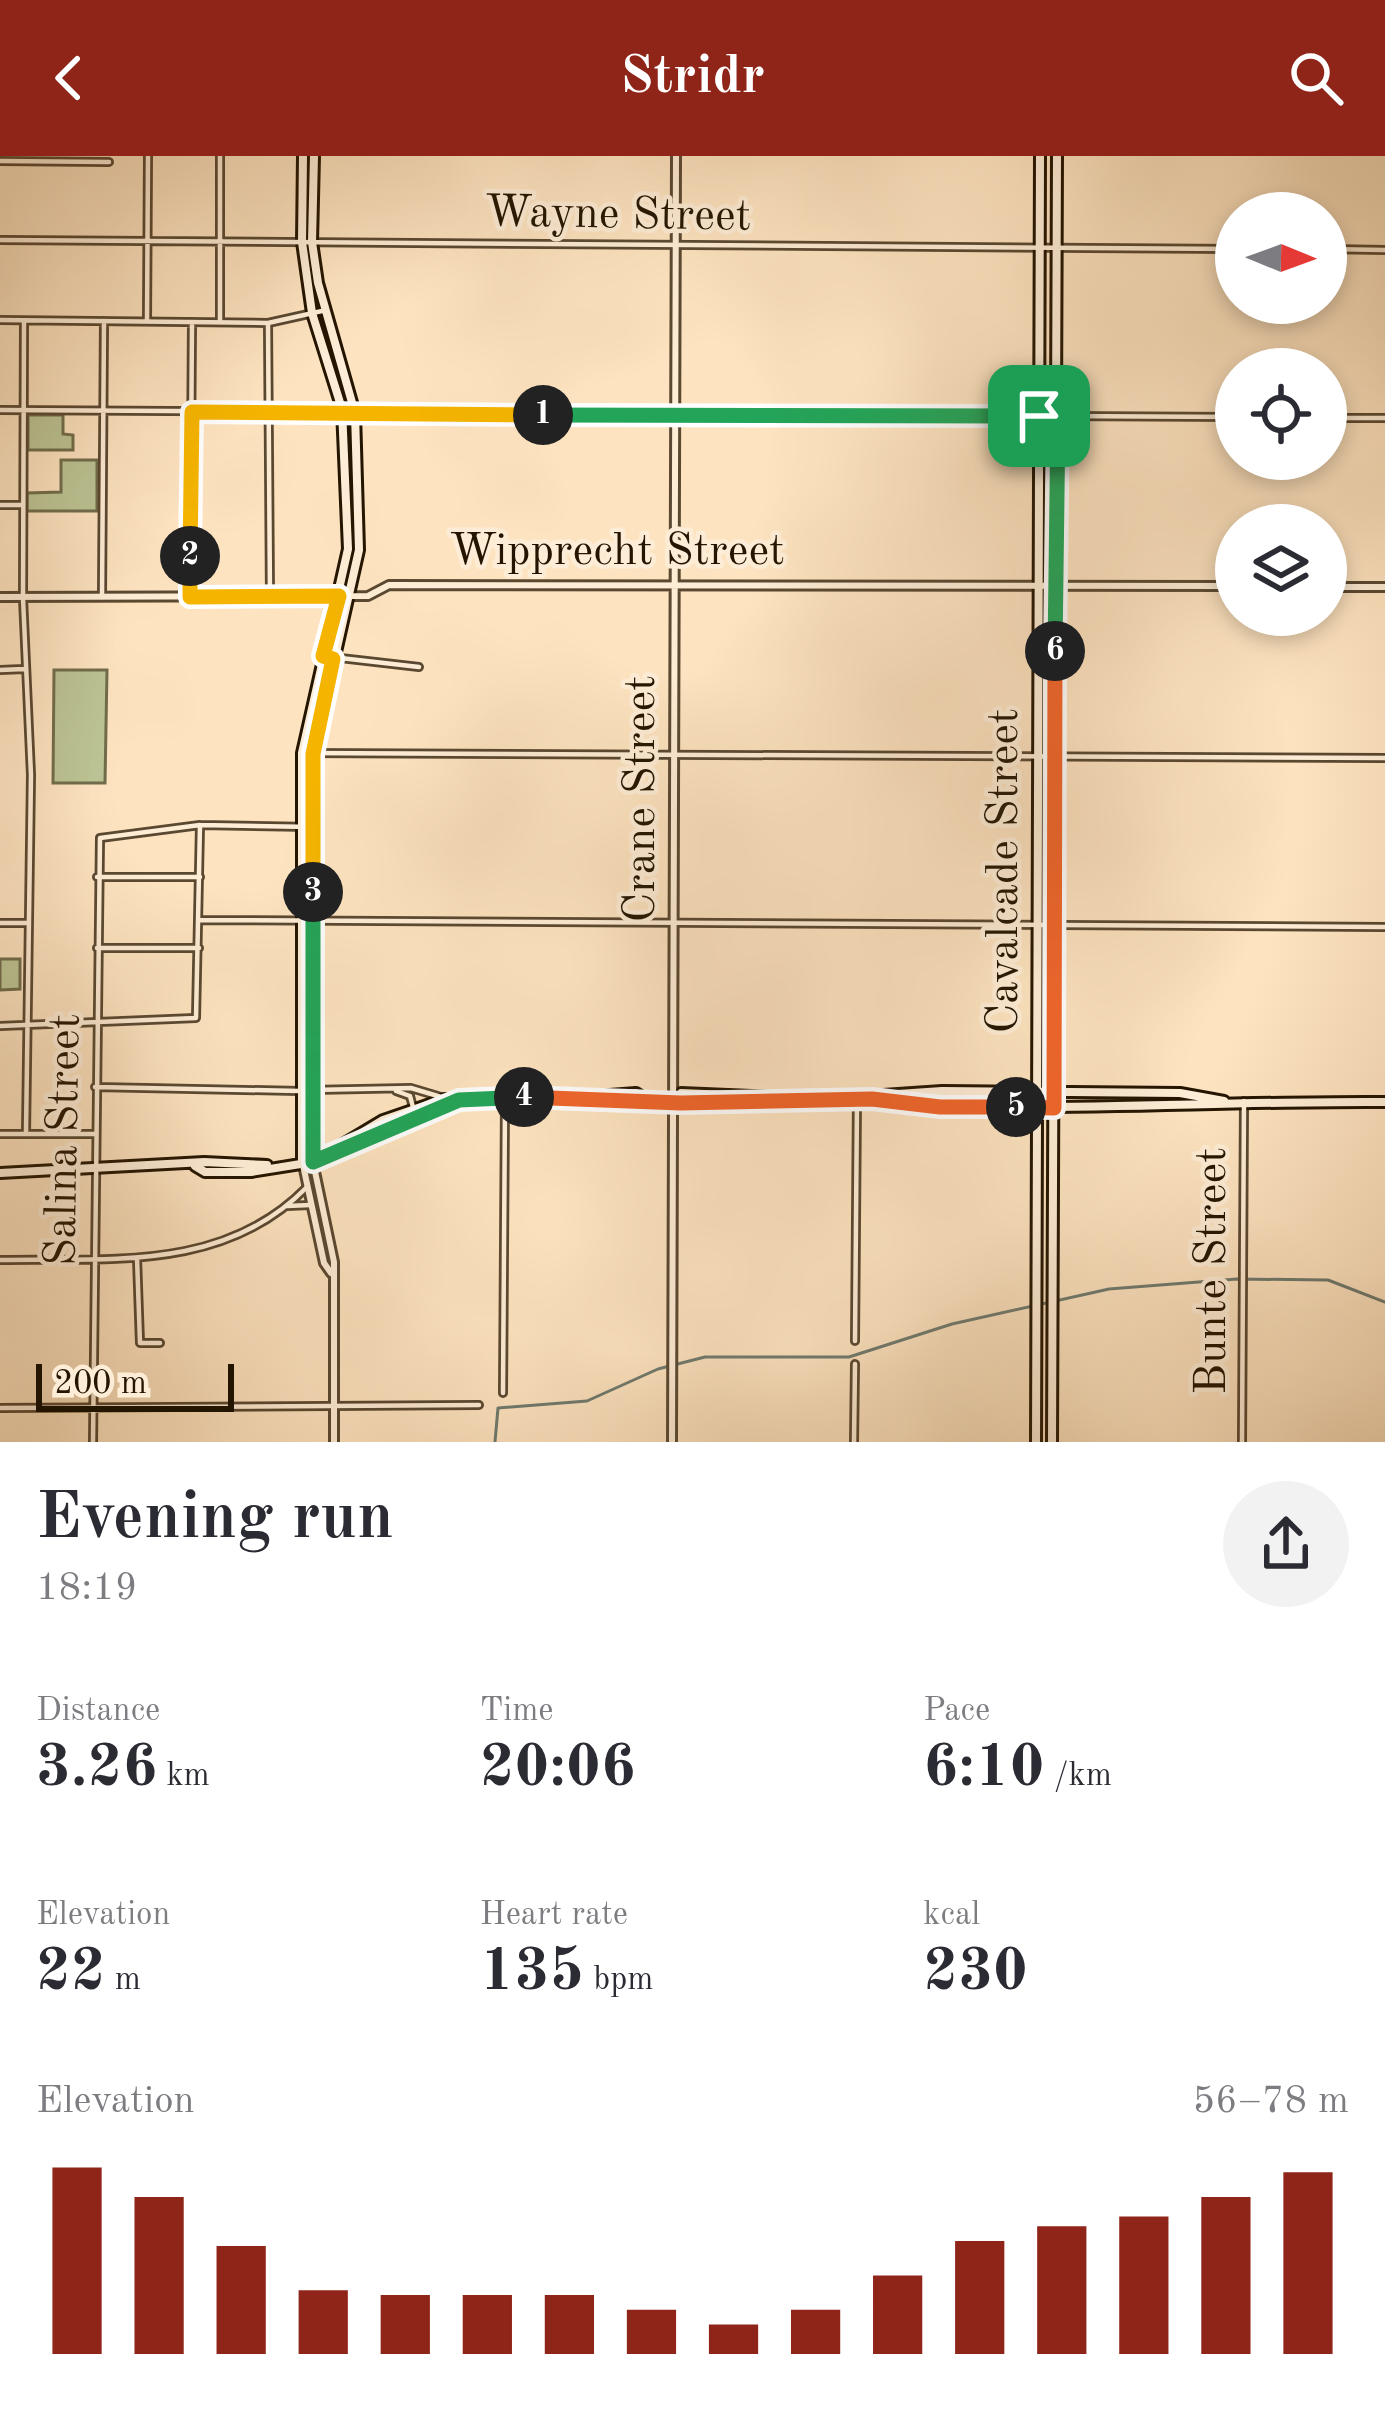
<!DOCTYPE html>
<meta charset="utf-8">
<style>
:root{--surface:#fff;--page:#f2f2f3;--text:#2b2b33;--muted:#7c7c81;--accent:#8f2418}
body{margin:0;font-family:"Old Standard TT",serif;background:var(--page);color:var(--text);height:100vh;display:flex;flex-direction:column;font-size:45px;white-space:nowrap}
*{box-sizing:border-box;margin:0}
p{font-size:39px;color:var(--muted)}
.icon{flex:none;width:66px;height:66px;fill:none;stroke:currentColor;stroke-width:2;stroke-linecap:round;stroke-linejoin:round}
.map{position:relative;height:1286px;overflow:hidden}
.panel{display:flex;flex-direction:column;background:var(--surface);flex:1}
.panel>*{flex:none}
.needle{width:78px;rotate:91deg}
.buttons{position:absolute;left:1215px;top:36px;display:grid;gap:24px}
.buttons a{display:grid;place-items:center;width:132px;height:132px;border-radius:50%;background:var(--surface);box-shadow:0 6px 18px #0003;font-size:60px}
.scale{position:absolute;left:36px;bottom:30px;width:198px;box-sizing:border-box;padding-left:12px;border:6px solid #241501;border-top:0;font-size:33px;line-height:42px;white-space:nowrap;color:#241501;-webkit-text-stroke:9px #feedd6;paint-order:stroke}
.pin{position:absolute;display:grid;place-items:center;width:102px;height:102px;color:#fff;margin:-51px;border-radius:24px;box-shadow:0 6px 18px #0006}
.km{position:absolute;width:60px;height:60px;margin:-30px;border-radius:50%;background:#222;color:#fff;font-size:33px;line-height:60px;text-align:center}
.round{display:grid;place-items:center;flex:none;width:126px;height:126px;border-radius:63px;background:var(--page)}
.overview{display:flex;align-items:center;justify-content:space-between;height:204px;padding:0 36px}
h1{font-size:66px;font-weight:600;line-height:90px}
.metrics{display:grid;grid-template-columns:repeat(3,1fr);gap:18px;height:204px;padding:12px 36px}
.metrics div{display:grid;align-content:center}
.metrics b{font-size:60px;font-weight:600}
.metrics small{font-size:33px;font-weight:400}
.metrics p{font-size:33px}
.chart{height:336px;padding:24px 36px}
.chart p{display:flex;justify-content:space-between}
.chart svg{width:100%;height:216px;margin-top:12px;stroke:var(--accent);stroke-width:6}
header{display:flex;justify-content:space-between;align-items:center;height:156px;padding:0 36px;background:var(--accent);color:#fff;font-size:54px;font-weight:600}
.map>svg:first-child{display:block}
.green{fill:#bcc495;stroke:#706c4b;stroke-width:3}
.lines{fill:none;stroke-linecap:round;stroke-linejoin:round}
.stream{stroke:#6f7a6f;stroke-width:3}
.minor-casing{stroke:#5a4831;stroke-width:10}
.tertiary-casing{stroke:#5a4831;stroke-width:12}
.secondary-casing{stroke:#241501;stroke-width:14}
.minor{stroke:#feedd6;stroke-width:4.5}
.tertiary{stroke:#feedd6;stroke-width:6}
.secondary{stroke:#feedd6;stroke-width:8}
.split-1-casing{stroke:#fff;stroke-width:24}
.split-2-casing{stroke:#fff;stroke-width:24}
.split-3-casing{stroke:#fff;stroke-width:24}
.split-4-casing{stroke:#fff;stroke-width:24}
.split-5-casing{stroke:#fff;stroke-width:24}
.split-6-casing{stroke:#fff;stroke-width:24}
.split-7-casing{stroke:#fff;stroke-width:24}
.split-1{stroke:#22a559;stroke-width:15}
.split-2{stroke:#f5b400;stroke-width:15}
.split-3{stroke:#f5b400;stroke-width:15}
.split-4{stroke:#22a559;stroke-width:15}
.split-5{stroke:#f0652b;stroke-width:15}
.split-6{stroke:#f0652b;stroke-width:15}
.split-7{stroke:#22a559;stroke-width:15}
.labels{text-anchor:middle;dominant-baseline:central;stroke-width:9;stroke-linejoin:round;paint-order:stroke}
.street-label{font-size:45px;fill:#241501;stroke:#feedd6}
</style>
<header><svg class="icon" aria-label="back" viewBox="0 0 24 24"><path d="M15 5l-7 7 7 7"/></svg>Stridr<svg class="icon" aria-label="search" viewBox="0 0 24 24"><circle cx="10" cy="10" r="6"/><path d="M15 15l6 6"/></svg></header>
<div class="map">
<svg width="1385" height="1286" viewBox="0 0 1385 1286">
<rect width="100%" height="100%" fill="#fde3c0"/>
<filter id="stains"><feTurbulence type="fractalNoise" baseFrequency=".00167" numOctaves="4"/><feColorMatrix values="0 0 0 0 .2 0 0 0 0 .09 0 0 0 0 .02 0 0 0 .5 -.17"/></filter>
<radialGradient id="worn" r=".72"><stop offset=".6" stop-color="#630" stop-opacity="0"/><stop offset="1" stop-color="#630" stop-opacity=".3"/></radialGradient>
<path class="green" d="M28,259H63V278L73,279V294H28Z
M61,304H97V355H27V337L61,336Z
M54,514H107L105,627H53Z
M0,803H20V833L0,834Z"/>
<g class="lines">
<path class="stream" d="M495,1286L498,1252L587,1245L658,1213L705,1201H849L952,1168L1109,1133L1237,1123L1328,1124L1385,1146"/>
<defs>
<path id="minor" d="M220,0V165
M0,5L109,6
M0,84L1236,93
M1326,93L1385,94
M0,164L268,167L322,155
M24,165L23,442L31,619L26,977
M147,165L148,0
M268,167L270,442
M0,254L1236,261
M1326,262H1385
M0,349H23
M102,441L104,165
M190,441L192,166
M323,500L419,511
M0,514L24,513
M302,597L1385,602
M97,721H200
M200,764L1385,771
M0,767H28
M97,792H199
M0,870L196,862L200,669
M95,931L299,935
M311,934L411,932L441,941
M396,935L410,940L414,955
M0,978H94
M287,1050L310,1049
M137,1102L140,1187H160
M0,1104C109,1102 223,1116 306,1032
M855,1185L857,943
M503,1237L505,947
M0,1252L479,1249
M93,1286L100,682L200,669L313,671
M854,1286L855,1208
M1242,1286L1244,945"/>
<path id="tertiary" d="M1326,431H1385
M0,441L368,440L389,429L1236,430
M313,1006L334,1106V1286
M303,1009L324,1107L331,1117
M672,1286L676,0"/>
<path id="secondary" d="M570,942L636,937L644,942
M872,943C911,957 959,951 1000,951C1129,952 1256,945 1385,946
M674,944L681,937L824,943L942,935L1180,937L1224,945
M344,991L452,947
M313,1006V598L359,394L355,257L318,127L312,86L314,0
M302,1007V597L348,393L342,253L312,157L302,86L303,0
M195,1010L205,1016H251L313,1006L383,964L444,943L681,947L782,942
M0,1017L204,1006L267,1009
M1036,1286L1040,0
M1052,1286L1057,0"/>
</defs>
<use href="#minor" class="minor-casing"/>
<use href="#tertiary" class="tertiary-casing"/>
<use href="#secondary" class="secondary-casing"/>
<use href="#minor" class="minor"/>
<use href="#tertiary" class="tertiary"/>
<use href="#secondary" class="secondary"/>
</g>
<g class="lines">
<defs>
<path id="split-1" d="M543,259L1039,260"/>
<path id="split-2" d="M190,400L192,256L543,259"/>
<path id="split-3" d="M190,400V441L339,440L323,500L333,503L313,598V736"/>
<path id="split-4" d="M313,736V1006L459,944L524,941"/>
<path id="split-5" d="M524,941L681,947L872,943L940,951H1016"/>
<path id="split-6" d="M1016,951L1054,952L1055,495"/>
<path id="split-7" d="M1039,260H1058L1055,495"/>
</defs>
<use href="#split-1" class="split-1-casing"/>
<use href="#split-2" class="split-2-casing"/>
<use href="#split-3" class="split-3-casing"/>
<use href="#split-4" class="split-4-casing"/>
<use href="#split-5" class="split-5-casing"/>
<use href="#split-6" class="split-6-casing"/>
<use href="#split-7" class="split-7-casing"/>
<use href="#split-1" class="split-1"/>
<use href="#split-2" class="split-2"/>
<use href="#split-3" class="split-3"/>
<use href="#split-4" class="split-4"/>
<use href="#split-5" class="split-5"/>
<use href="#split-6" class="split-6"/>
<use href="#split-7" class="split-7"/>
</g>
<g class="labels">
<g class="street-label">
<text transform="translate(618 60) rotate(1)">Wayne Street</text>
<text x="617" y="396">Wipprecht Street</text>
<text transform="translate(642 643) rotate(-90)">Crane Street</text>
<text transform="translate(1005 715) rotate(-90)">Cavalcade Street</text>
<text transform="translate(65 984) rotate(-89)">Salina Street</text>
<text transform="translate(1213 1115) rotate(-90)">Bunte Street</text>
</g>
</g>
<rect width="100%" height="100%" filter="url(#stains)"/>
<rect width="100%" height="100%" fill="url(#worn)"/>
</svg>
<div class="buttons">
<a><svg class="needle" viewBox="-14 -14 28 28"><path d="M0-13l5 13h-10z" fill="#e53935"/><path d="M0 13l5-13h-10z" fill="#7c7c81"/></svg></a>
<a><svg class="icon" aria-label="locate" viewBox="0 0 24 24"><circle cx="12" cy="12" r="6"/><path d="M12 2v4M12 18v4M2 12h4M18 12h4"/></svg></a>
<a><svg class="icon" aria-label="layers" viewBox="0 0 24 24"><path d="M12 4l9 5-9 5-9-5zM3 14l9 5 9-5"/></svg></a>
</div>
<div class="scale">200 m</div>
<div class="pin" style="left:1039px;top:260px;background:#1e9e55"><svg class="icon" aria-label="arrive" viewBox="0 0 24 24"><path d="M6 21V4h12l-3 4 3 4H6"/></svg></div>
<b class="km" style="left:543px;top:259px">1</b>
<b class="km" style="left:190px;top:400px">2</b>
<b class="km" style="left:313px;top:736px">3</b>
<b class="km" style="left:524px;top:941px">4</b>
<b class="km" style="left:1016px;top:951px">5</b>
<b class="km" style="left:1055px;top:495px">6</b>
</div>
<section class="panel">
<div class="overview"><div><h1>Evening run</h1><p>18:19</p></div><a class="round"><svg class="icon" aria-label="share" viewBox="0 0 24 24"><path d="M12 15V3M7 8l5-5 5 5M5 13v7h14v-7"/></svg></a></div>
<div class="metrics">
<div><p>Distance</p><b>3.26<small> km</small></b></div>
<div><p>Time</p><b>20:06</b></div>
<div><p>Pace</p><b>6:10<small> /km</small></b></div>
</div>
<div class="metrics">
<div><p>Elevation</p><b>22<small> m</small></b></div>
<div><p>Heart rate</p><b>135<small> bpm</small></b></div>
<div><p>kcal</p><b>230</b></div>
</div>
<div class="chart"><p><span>Elevation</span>56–78 m</p>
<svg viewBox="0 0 160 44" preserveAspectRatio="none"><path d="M5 44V6M15 44V12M25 44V22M35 44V31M45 44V32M55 44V32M65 44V32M75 44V35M85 44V38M95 44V35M105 44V28M115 44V21M125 44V18M135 44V16M145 44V12M155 44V7"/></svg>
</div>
</section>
